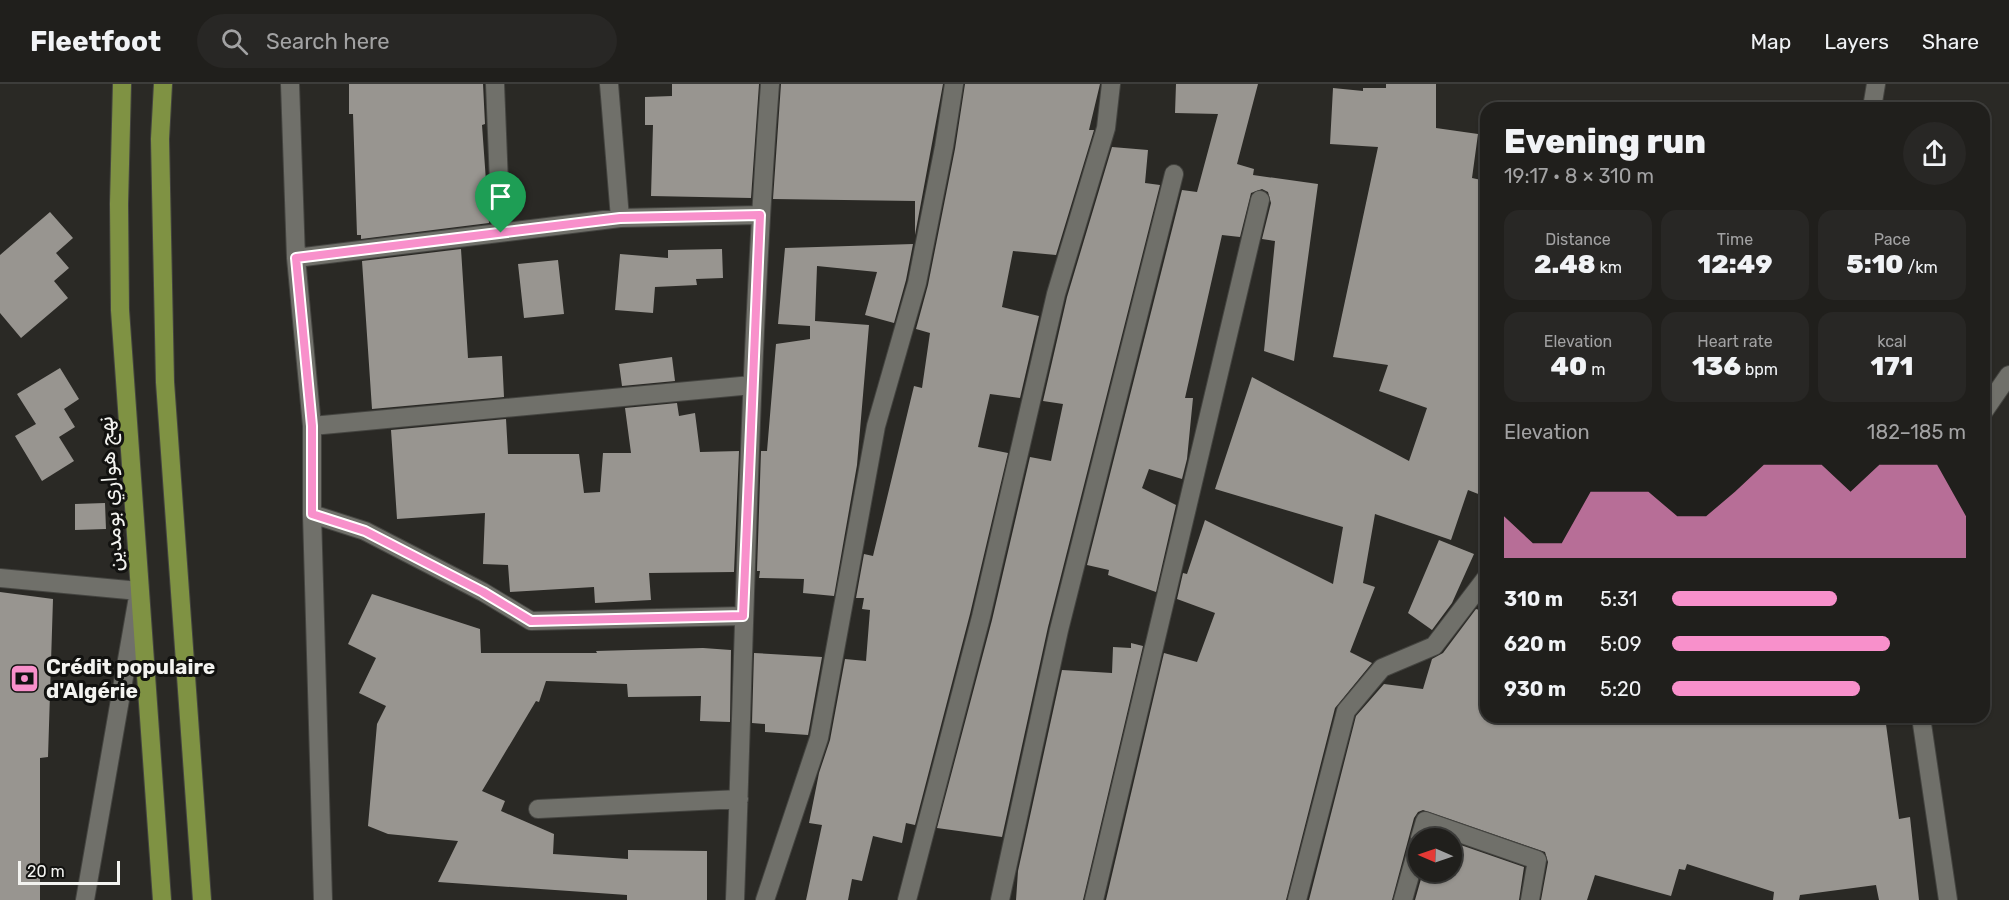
<!DOCTYPE html>
<meta charset="utf-8">
<style>
:root{--surface:#201f1c;--page:#282725;--text:#f1f3f6;--muted:#a2a2a3;--line:#3d3d3b;--accent:#f890cb}
body{margin:0;font-family:Rubik,Vazirmatn,sans-serif;background:var(--page);color:var(--text);height:100vh;display:flex;flex-direction:column;font-size:22px;white-space:nowrap}
*{box-sizing:border-box;margin:0}
p{font-size:20px;color:var(--muted)}
.icon{flex:none;width:33px;height:33px;fill:none;stroke:currentColor;stroke-width:2;stroke-linecap:round;stroke-linejoin:round}
.map{position:relative;flex:1;overflow:hidden}
.side{position:absolute;left:1480px;top:18px;width:510px;height:621px;display:flex;flex-direction:column;background:var(--surface);border-radius:18px;box-shadow:0 2px 4px #0004,0 0 0 2px var(--line)}
.side>*{flex:none}
.needle{width:39px;rotate:272deg}
.fabs{position:absolute;left:1408px;top:744px;display:grid;gap:12px}
.fabs a{display:grid;place-items:center;width:54px;height:54px;border-radius:50%;background:var(--surface);box-shadow:0 2px 4px #0004,0 0 0 2px var(--line);font-size:30px}
.scale{position:absolute;left:18px;bottom:15px;width:102px;box-sizing:border-box;padding-left:6px;border:3px solid #f3f3f0;border-top:0;font-size:16px;line-height:21px;white-space:nowrap;color:#f3f3f0;-webkit-text-stroke:4px #121210;paint-order:stroke}
.pin{position:absolute;display:grid;place-items:center;width:51px;height:51px;color:#fff;margin:-62px -26px;border-radius:50% 50% 50% 0;rotate:-45deg;box-shadow:0 0 6px #0007}
.pin .icon{rotate:45deg}
.round{display:grid;place-items:center;flex:none;width:63px;height:63px;border-radius:32px;background:var(--page)}
.summary{display:flex;align-items:center;justify-content:space-between;height:102px;padding:0 24px}
h1{font-size:33px;font-weight:800;line-height:45px}
.metrics{display:grid;grid-template-columns:repeat(3,1fr);gap:9px;height:102px;padding:6px 24px}
.metrics div{display:grid;align-content:center;border-radius:15px;background:var(--page);text-align:center}
.metrics b{font-size:26px;font-weight:800}
.metrics small{font-size:16px;font-weight:400}
.metrics p{font-size:16px}
.chart{height:168px;padding:12px 24px}
.chart p{display:flex;justify-content:space-between}
.chart svg{width:100%;height:108px;margin-top:6px;fill:var(--accent);opacity:.7}
ul{padding:0 24px;list-style:none;font-size:20px}
li{display:grid;grid-template-columns:96px 72px 1fr;align-items:center;height:45px}
li i{height:15px;border-radius:8px;background:var(--accent)}
header{display:flex;align-items:center;gap:36px;box-sizing:border-box;height:84px;padding:0 30px;background:var(--surface);border-bottom:2px solid var(--line)}
header strong{font-size:28px}
nav{display:flex;gap:33px;margin-inline-start:auto;font-size:21px}
.search{width:420px;height:54px;background:var(--page);display:flex;align-items:center;gap:15px;box-sizing:border-box;padding:0 21px;border-radius:33px;color:var(--muted);font-size:22px}
.map>svg:first-child{display:block}
.building{fill:#989590}
.lines{fill:none;stroke-linecap:round;stroke-linejoin:round}
.minor-casing{stroke:#444440;stroke-width:20}
.major-casing{stroke:#444440;stroke-width:20}
.minor{stroke:#70706a;stroke-width:18}
.major{stroke:#7f9243;stroke-width:18}
.route-casing{stroke:#fff;stroke-width:12}
.route{stroke:#f890cb;stroke-width:8}
.labels{text-anchor:middle;dominant-baseline:central;stroke-width:6;stroke-linejoin:round;paint-order:stroke}
.street-label{font-size:21px;fill:#f3f3f0;stroke:#121210}
.poi-label{font-size:21px;font-weight:bold;fill:#f3f3f0;stroke:#121210;text-anchor:start}
</style>
<header>
<strong>Fleetfoot</strong>
<div class="search"><svg class="icon" aria-label="search" viewBox="0 0 24 24"><circle cx="10" cy="10" r="6"/><path d="M15 15l6 6"/></svg>Search here</div>
<nav><a>Map</a><a>Layers</a><a>Share</a></nav>
</header>
<div class="map">
<svg width="2009" height="816" viewBox="0 0 2009 816">
<rect width="100%" height="100%" fill="#2a2925"/>
<path class="building" d="M349,0H483L485,40L482,41L489,139L361,155V151H357L353,30H349Z
M672,0H759L751,114L651,112L653,41H645V13L672,12Z
M781,0H943L915,151V117L773,115Z
M965,0H1100L1089,46H1094L1056,171L1013,167L1002,223L1039,232L1020,314L990,310L978,363L1008,369L970,530L915,741L906,739L902,759L873,752L862,797L852,795L848,816H806L822,741L809,739L819,689L830,656L845,575L866,577L870,526L862,525L864,514H856L864,470L873,472L914,302L922,304L930,249L916,245L928,201L955,65Z
M1176,0H1258L1237,80L1254,85L1253,91L1318,100L1294,277L1264,267L1275,157L1262,155L1271,119L1268,108L1262,105L1251,109L1240,153L1222,151L1185,314H1193L1187,375L1182,395L1149,385L1142,404L1176,421L1156,508L1108,491L1109,486L1087,481L1182,106L1197,108L1218,30L1175,29Z
M1386,0H1436V44L1478,50L1472,94L1486,97V163L1483,213H1486V413L1468,406L1451,456L1375,430L1363,499L1375,503L1350,568L1372,579L1335,624L1286,816H1106L1164,569L1197,578L1215,529L1177,515L1183,489L1187,490L1205,436L1333,500L1343,443L1215,405L1252,293L1409,377L1427,324L1379,307L1388,281L1333,273L1378,63L1330,60L1333,4L1363,7V4H1386Z
M1112,63L1148,66L1145,99L1160,101L1048,543L1002,753L937,744L992,536L1030,373L1051,377L1063,320L1043,317L1067,213Z
M50,128L73,154L56,169L69,184L54,197L68,214L21,254L0,229V171Z
M913,160L906,196L894,239L865,231L877,188L817,182L815,237L869,241L857,381L834,512L803,509L804,495L759,494L760,487H757L761,367H767L776,260L810,255V242L778,240L785,164Z
M461,165L468,274L502,272L504,313L372,325L362,177Z
M722,165L723,194L696,195L697,201L655,203L653,229L615,226L620,170L668,174V166Z
M558,176L564,230L524,234L518,180Z
M672,273L675,297L622,302L619,280Z
M60,284L79,315L64,325L75,343L59,353L74,377L42,397L15,352L36,340L17,310Z
M677,319L679,332L695,329L700,368L739,367L734,488L649,489L651,516L595,519L594,503L510,508L508,481L483,480L485,429L397,435L391,346L506,335L508,370H579L584,409L600,408L603,369H631L625,324Z
M105,419L106,445L75,446V420Z
M1439,456L1474,470L1452,519L1432,546L1408,529Z
M0,508L53,515L48,673L40,674V816H0Z
M372,510L480,545L481,569H597L596,567L703,564L731,566L730,638L700,637L701,612L628,613L627,600L546,597L539,618L536,617L482,707L505,717L501,727L554,750L553,770L628,775V766L707,767V816H627V811L438,798L458,757L388,750L368,742L377,640L386,622L359,609L376,574L348,560Z
M1476,525L1486,528V633H1731L1729,641L1787,633H1885L1899,735L1910,733L1919,816H1879L1876,801L1800,811L1799,816H1773L1774,808L1687,780L1685,786L1679,785L1671,812L1595,791L1587,816H1541L1548,778L1545,768L1423,726L1418,728L1414,734L1392,816H1309L1356,632L1384,600L1423,605L1432,575L1443,569Z
M1131,559L1143,562L1083,816H1016L1018,787L1062,586L1112,589L1113,563L1131,564Z
M754,569L822,573L808,651L765,648V640L752,639Z
M1452,758L1524,783L1519,816H1415L1423,788H1452Z"/>
<g class="lines">
<defs>
<path id="minor" d="M290,0L296,174L312,342V430L323,816
M495,0L501,149
M609,0L620,134
M1872,24L1876,0
M296,174L620,134L760,131
M1984,327L2009,291
M312,342L752,301
M312,430L365,447L483,508L531,537L743,532
M0,494L139,507L85,816
M1921,633L1948,816
M538,725L739,715
M1420,754L1425,737L1537,776L1530,816
M735,816C745,544 749,272 770,0
M765,816L819,654L876,342L917,199L944,63L954,0
M907,816L981,533L1056,210L1106,44L1111,0
M1000,816L1059,546L1174,90
M1094,816L1260,116
M1297,816L1346,627L1382,584L1434,562L1486,494
M1403,816L1419,759"/>
<path id="major" d="M122,0L119,120L120,226L162,816
M163,0L160,55L165,298L202,816"/>
</defs>
<use href="#minor" class="minor-casing"/>
<use href="#major" class="major-casing"/>
<use href="#minor" class="minor"/>
<use href="#major" class="major"/>
</g>
<g class="lines">
<defs>
<path id="route" d="M760,131L743,532L531,537L483,508L365,447L312,430V342L296,174L620,134Z"/>
</defs>
<use href="#route" class="route-casing"/>
<use href="#route" class="route"/>
</g>
<defs>
<symbol id="bank-square" viewBox="-11 -11 22 22"><rect x="-9" y="-9" width="18" height="18" rx="4" fill="#f890cb" stroke="#121210"/><path d="M-6-4H6V4H-6ZM0-2.3a2.3 2.3 0 1 0 0 4.6a2.3 2.3 0 1 0 0-4.6Z" fill="#111"/></symbol>
</defs>
<g fill-rule="evenodd">
<use href="#bank-square" x="8" y="578" width="33" height="33"/>
</g>
<g class="labels">
<g class="street-label">
<text transform="translate(110 410) rotate(-94)">نهج هواري بومدين</text>
</g>
<g class="poi-label">
<text x="46" y="582">Crédit populaire<tspan x="46" dy="24">d'Algérie</tspan></text>
</g>
</g>
</svg>
<div class="fabs">
<a><svg class="needle" viewBox="-14 -14 28 28"><path d="M0-13l5 13h-10z" fill="#e53935"/><path d="M0 13l5-13h-10z" fill="#a2a2a3"/></svg></a>
</div>
<div class="scale">20 m</div>
<div class="pin" style="left:501px;top:149px;background:#1e9e55"><svg class="icon" aria-label="arrive" viewBox="0 0 24 24"><path d="M6 21V4h12l-3 4 3 4H6"/></svg></div>
<section class="side">
<div class="summary"><div><h1>Evening run</h1><p>19:17 · 8 × 310 m</p></div><a class="round"><svg class="icon" aria-label="share" viewBox="0 0 24 24"><path d="M12 15V3M7 8l5-5 5 5M5 13v7h14v-7"/></svg></a></div>
<div class="metrics">
<div><p>Distance</p><b>2.48<small> km</small></b></div>
<div><p>Time</p><b>12:49</b></div>
<div><p>Pace</p><b>5:10<small> /km</small></b></div>
</div>
<div class="metrics">
<div><p>Elevation</p><b>40<small> m</small></b></div>
<div><p>Heart rate</p><b>136<small> bpm</small></b></div>
<div><p>kcal</p><b>171</b></div>
</div>
<div class="chart"><p><span>Elevation</span>182–185 m</p>
<svg viewBox="0 0 160 44" preserveAspectRatio="none"><path d="M0 44V27L10 38L20 38L30 17L40 17L50 17L60 27L70 27L80 17L90 6L100 6L110 6L120 17L130 6L140 6L150 6L160 27V44z"/></svg>
</div>
<ul>
<li><b>310 m</b>5:31<i style="width:56%"></i></li>
<li><b>620 m</b>5:09<i style="width:74%"></i></li>
<li><b>930 m</b>5:20<i style="width:64%"></i></li>
</ul>
</section>
</div>
